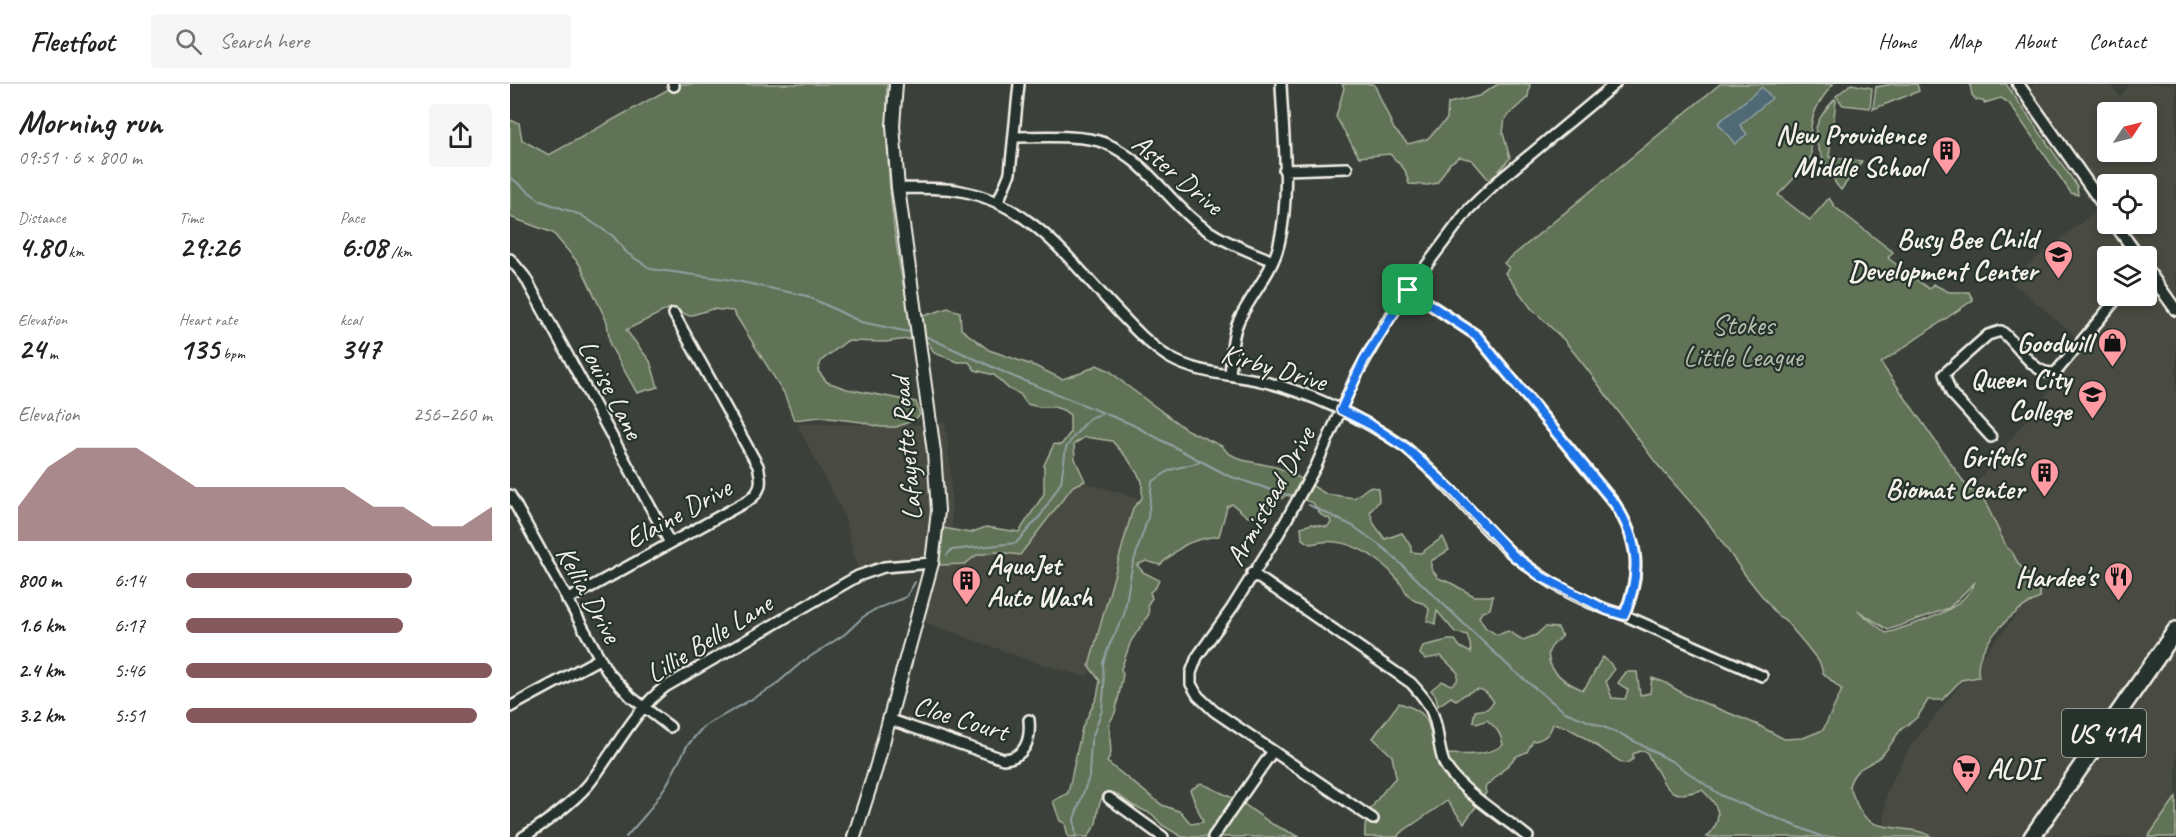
<!DOCTYPE html>
<meta charset="utf-8">
<style>
:root{--surface:#fff;--page:#f6f6f6;--text:#222;--muted:#767676;--line:#e0e0e0;--accent:#85585c}
body{margin:0;font-family:Caveat,sans-serif;background:var(--page);color:var(--text);height:100vh;display:flex;flex-direction:column;font-size:22px;white-space:nowrap}
*{box-sizing:border-box;margin:0}
p{font-size:20px;color:var(--muted)}
.icon{flex:none;width:33px;height:33px;fill:none;stroke:currentColor;stroke-width:2;stroke-linecap:round;stroke-linejoin:round}
.map{position:relative;flex:1;overflow:hidden}
.drawer{display:flex;flex-direction:column;background:var(--surface);width:510px}
.drawer>*{flex:none}
.needle{width:39px;rotate:55deg}
.controls{position:absolute;left:1587px;top:18px;display:grid;gap:12px}
.controls a{display:grid;place-items:center;width:60px;height:60px;border-radius:6px;background:var(--surface);box-shadow:0 3px 9px #0003;font-size:30px}
.pin{position:absolute;display:grid;place-items:center;width:51px;height:51px;color:#fff;margin:-26px;border-radius:12px;box-shadow:0 3px 9px #0006}
.round{display:grid;place-items:center;flex:none;width:63px;height:63px;border-radius:6px;background:var(--page)}
.headline{display:flex;align-items:center;justify-content:space-between;height:102px;padding:0 18px}
h1{font-size:33px;font-weight:600;line-height:45px}
.figures{display:grid;grid-template-columns:repeat(3,1fr);gap:9px;height:102px;padding:6px 18px}
.figures div{display:grid;align-content:center}
.figures b{font-size:30px;font-weight:600}
.figures small{font-size:16px;font-weight:400}
.figures p{font-size:16px}
.chart{height:168px;padding:12px 18px}
.chart p{display:flex;justify-content:space-between}
.chart svg{width:100%;height:108px;margin-top:6px;fill:var(--accent);opacity:.7}
ul{padding:0 18px;list-style:none;font-size:20px}
li{display:grid;grid-template-columns:96px 72px 1fr;align-items:center;height:45px}
li i{height:15px;border-radius:8px;background:var(--accent)}
header{display:flex;align-items:center;gap:36px;box-sizing:border-box;height:84px;padding:0 30px;background:var(--surface);border-bottom:2px solid var(--line)}
header strong{font-size:28px}
nav{display:flex;gap:33px;margin-inline-start:auto;font-size:21px}
.search{width:420px;height:54px;background:var(--page);display:flex;align-items:center;gap:15px;box-sizing:border-box;padding:0 21px;border-radius:6px;color:var(--muted);font-size:22px}
main{display:flex;flex:1;min-height:0}
.map>svg:first-child{display:block}
.built{fill:#4a4b43;fill-rule:evenodd}
.green{fill:#617356;stroke:#aab29f;stroke-width:1.5;fill-rule:evenodd}
.water{fill:#506a75;stroke:#92a0a3;stroke-width:1.5}
.lines{fill:none;stroke-linecap:round;stroke-linejoin:round}
.stream{stroke:#92a0a3;stroke-width:2}
.minor-casing{stroke:#f4f1e8;stroke-width:14}
.tertiary-casing{stroke:#f4f1e8;stroke-width:15}
.secondary-casing{stroke:#f4f1e8;stroke-width:16}
.trunk-casing{stroke:#f4f1e8;stroke-width:20}
.minor{stroke:#26332d;stroke-width:9}
.tertiary{stroke:#26332d;stroke-width:10}
.secondary{stroke:#26332d;stroke-width:12}
.trunk{stroke:#26332d;stroke-width:15}
.route-casing{stroke:#fff;stroke-width:12}
.route{stroke:#1a73e8;stroke-width:8}
.labels{text-anchor:middle;dominant-baseline:central;stroke-width:4.5;stroke-linejoin:round;paint-order:stroke}
.shield{fill:#26332d;stroke:#b6b8b0;stroke-width:1.5}
.shield-label{font-size:27px;font-weight:bold;fill:#f4f1e8}
.poi-label{font-size:28px;font-weight:bold;fill:#f4f1e8;stroke:#26332d;text-anchor:end}
.street-label{font-size:28px;fill:#f4f1e8;stroke:#26332d}
.park-label{font-size:28px;fill:#b9bfae;stroke:#26332d}
</style>
<header>
<strong>Fleetfoot</strong>
<div class="search"><svg class="icon" aria-label="search" viewBox="0 0 24 24"><circle cx="10" cy="10" r="6"/><path d="M15 15l6 6"/></svg>Search here</div>
<nav><a>Home</a><a>Map</a><a>About</a><a>Contact</a></nav>
</header>
<main>
<section class="drawer">
<div class="headline"><div><h1>Morning run</h1><p>09:51 · 6 × 800 m</p></div><a class="round"><svg class="icon" aria-label="share" viewBox="0 0 24 24"><path d="M12 15V3M7 8l5-5 5 5M5 13v7h14v-7"/></svg></a></div>
<div class="figures">
<div><p>Distance</p><b>4.80<small> km</small></b></div>
<div><p>Time</p><b>29:26</b></div>
<div><p>Pace</p><b>6:08<small> /km</small></b></div>
</div>
<div class="figures">
<div><p>Elevation</p><b>24<small> m</small></b></div>
<div><p>Heart rate</p><b>135<small> bpm</small></b></div>
<div><p>kcal</p><b>347</b></div>
</div>
<div class="chart"><p><span>Elevation</span>256–260 m</p>
<svg viewBox="0 0 160 44" preserveAspectRatio="none"><path d="M0 44V30L10 14L20 6L30 6L40 6L50 14L60 22L70 22L80 22L90 22L100 22L110 22L120 30L130 30L140 38L150 38L160 30V44z"/></svg>
</div>
<ul>
<li><b>800 m</b>6:14<i style="width:74%"></i></li>
<li><b>1.6 km</b>6:17<i style="width:71%"></i></li>
<li><b>2.4 km</b>5:46<i style="width:100%"></i></li>
<li><b>3.2 km</b>5:51<i style="width:95%"></i></li>
</ul>
</section>
<div class="map">
<svg width="1666" height="753" viewBox="0 0 1666 753">
<rect width="100%" height="100%" fill="#3b413a"/>
<filter id="ink" filterUnits="userSpaceOnUse"><feTurbulence type="fractalNoise" baseFrequency=".0167" numOctaves="2"/><feDisplacementMap in="SourceGraphic" scale="12" xChannelSelector="R" yChannelSelector="G"/><feConvolveMatrix kernelMatrix="1 2 1 2 8 2 1 2 1" color-interpolation-filters="sRGB"/></filter>
<g filter="url(#ink)">
<path class="built" d="M1524,0H1600L1610,13L1620,0H1666V713L1638,753H1374L1376,709L1400,663L1529,503L1508,486L1466,399L1576,261L1499,196L1587,126L1511,20ZM1598,28H1636V68H1598ZM1598,100H1636V140H1598ZM1598,172H1636V212H1598Z
M435,338L440,381L443,463L513,454L545,390L628,414L579,591L572,592L522,577L412,537L424,494L400,486L381,487L351,496L334,431L287,340L410,341Z"/>
<path class="green" d="M168,0H377C375,79 382,158 401,236L438,224L450,228L451,245L479,266L525,282L552,295L571,289L587,281L600,287L616,301L677,346L712,362L718,369L732,376L766,383L781,389L816,410L844,414L859,403L868,404L869,417L860,428L864,440L875,455L892,449L901,462V468L911,469L933,453L939,466L921,477V484L928,494L941,499L964,512H983L980,525L972,528L969,533L975,543L987,551L998,547L1013,556L1026,551L1035,543L1048,544L1052,552C1048,556 1041,561 1039,567C1035,587 1059,600 1073,606C1082,596 1085,584 1093,573L1100,579L1104,586L1096,597L1102,614L1115,615L1118,606L1108,599L1116,588H1127L1130,611L1140,609L1142,594L1154,598L1177,612L1246,640L1274,655L1293,654L1313,646L1332,606L1313,589L1310,579L1296,561L1274,535L1268,532L1236,492L1197,437L1146,379L1077,285L1054,256L1021,224L995,189L999,184L994,179L1210,0H1323C1308,18 1300,31 1300,56C1300,63 1303,67 1300,74C1292,88 1278,100 1268,111L1300,136L1319,114L1325,123L1383,168L1378,174L1419,205L1423,200L1439,208H1459L1463,216L1371,279L1460,407L1468,403L1497,464C1504,468 1504,473 1508,479C1517,492 1532,496 1530,514C1505,523 1461,565 1469,593L1451,596L1432,616H1418C1414,622 1410,631 1404,636C1399,640 1393,642 1389,648C1384,655 1379,664 1372,671C1358,684 1345,681 1339,702C1344,712 1346,723 1354,732C1368,749 1403,740 1422,753H1197C1215,734 1209,721 1192,706C1172,711 1161,715 1151,694C1147,685 1140,678 1137,668L1130,667L1123,670V675L1117,679L1111,678C1095,669 1059,639 1043,640C1040,650 1033,656 1023,657L1017,668L1007,672L983,696L975,703L976,709L954,739L937,717L889,750L888,753H855C852,728 871,711 886,693L882,672L863,654L889,619C924,629 916,640 926,670C950,669 972,675 993,661C991,649 986,644 977,636L967,640L963,637L965,627L977,625L984,618C971,598 964,605 946,616L941,613L928,622L926,612L921,606L932,597L941,601L947,597L948,589L931,572L915,575L910,570L913,562L938,556H945L950,563L961,569L960,560L957,551L945,548L927,527L925,540L917,537L919,525L915,520C911,518 905,518 902,515C896,511 893,502 888,496C868,471 833,450 801,460L792,455L791,443L802,440L817,443L821,439L820,435L811,431L803,419L778,410L767,418L755,432L738,433L722,420L717,423L709,452C678,456 672,461 650,481L636,477L627,481L633,488L649,496L646,503L640,508L642,514L638,520L639,530L621,557L611,585L613,590L609,611L605,629L599,640L601,669L597,678L652,721L671,728L681,740L693,738L680,706L691,699L731,718L762,740L790,753H672L652,741L642,730L624,722L605,709H594L589,721L586,740L578,753H558L555,739L550,737L543,717L558,709L572,644L587,613L590,597L579,582L623,424L632,414V397L618,375L602,357L575,353L564,360L565,375L575,397L563,402L510,471L487,468L467,471L455,480L429,481L433,444L460,449L476,443L509,448L534,410V381L544,360L551,361L560,349V331L553,326L544,323H529L517,320L510,310L499,305L484,291L465,286L459,278H448L424,269L419,259L398,255L375,258L337,257L311,277L308,287L317,298L337,305L406,318L410,331L402,337L386,343H370L352,338L310,333L284,336L274,309L223,227L202,225L179,232L162,223L116,246L140,277L148,303L127,309L100,261L97,238L70,181L43,149L0,133V36L9,39L12,56L39,71ZM1465,498C1451,529 1413,536 1384,547L1376,549L1347,526L1378,546L1439,524Z
M832,0H864L884,45L898,60L917,55L937,35L938,19L969,12L988,0H1020L1018,13L995,34L993,49L1000,74L980,97L962,76L950,73L940,79L927,99L918,101L899,100L895,86L880,70L849,73L826,33L834,4Z
M1341,0L1362,4L1360,24L1333,21L1326,12Z
M1383,0H1407L1409,7L1363,25L1366,3Z
M1460,0H1496L1567,102L1568,111L1561,109L1499,19L1491,14L1474,19L1473,17L1466,16L1462,11Z
M1325,15L1326,17L1319,73L1352,77L1331,106L1326,100C1309,62 1290,51 1325,15Z
M1666,713V753H1638Z"/>
<path class="water" d="M1252,3L1262,14L1230,41L1237,50L1225,60L1208,39Z"/>
<g class="lines">
<path class="stream" d="M0,93L31,117L71,131L103,152L117,169L141,185L222,196L297,212L351,238L404,249
M413,251L502,292L621,340L719,392L780,412
M799,421L843,442L875,465L1004,587L1055,628L1111,650L1163,678L1212,712L1313,753
M437,471L441,466L506,459L531,431L551,398L556,364L564,352L580,334L592,330
M116,753L138,728L157,700L177,662L193,643L263,603L292,578L335,550L353,533L364,526L396,513L405,498
M566,753L564,735L579,693L581,657L592,626L594,604L593,579L599,562L614,531L622,483L638,433L642,398L660,386L690,378"/>
<defs>
<path id="minor" d="M163,0L164,2
M504,53C528,53 573,50 595,59C633,75 655,112 685,137C707,156 737,166 763,177
M774,86L837,84
M388,104C408,105 431,103 451,107C517,119 557,172 600,219C618,238 637,260 660,274C688,290 721,290 751,297C802,309 852,334 895,363C903,369 910,377 918,384C941,406 962,430 984,453C1020,489 1066,517 1114,531L1252,592
M488,118L500,89L509,0
M0,175L15,193L160,459
M898,206L966,251L1105,420C1129,457 1132,490 1114,531
M720,290C722,272 721,253 729,236C741,211 763,187 769,160C781,112 773,49 771,0
M1481,353L1441,309L1434,290L1478,251L1491,247C1508,259 1524,294 1546,288L1609,212
M0,411L97,587L121,613L160,643
M742,489L901,599C910,609 920,620 924,634C929,649 928,664 934,679C946,704 996,735 1018,753
M57,516L239,416C252,407 252,397 248,382L164,230
M0,623L89,575
M378,635L493,675C515,674 521,656 519,636
M599,714L653,753
M863,735L704,627L688,612L681,600V589L687,573L722,524L769,449L806,382L845,294L874,242L898,206L958,126L986,99L1105,0
M13,753C37,738 59,722 78,701C102,671 125,625 155,603L348,492L374,483L422,479
M703,753L763,667"/>
<path id="tertiary" d="M1508,0L1598,128
M1605,140L1628,172
M1636,184L1666,226"/>
<path id="secondary" d="M344,753L366,684L422,479L428,427L424,368L388,104L383,42L386,0"/>
<path id="trunk" d="M1522,753L1666,546"/>
</defs>
<use href="#minor" class="minor-casing"/>
<use href="#tertiary" class="tertiary-casing"/>
<use href="#secondary" class="secondary-casing"/>
<use href="#trunk" class="trunk-casing"/>
<use href="#minor" class="minor"/>
<use href="#tertiary" class="tertiary"/>
<use href="#secondary" class="secondary"/>
<use href="#trunk" class="trunk"/>
</g>
</g>
<g class="lines" filter="url(#ink)">
<defs>
<path id="route" d="M898,206L966,251L1105,420C1129,457 1132,490 1114,531L1097,526L1032,493L1004,472L943,407L896,364L861,341L831,326L854,276Z"/>
</defs>
<use href="#route" class="route-casing"/>
<use href="#route" class="route"/>
</g>
<defs>
<symbol id="building-pin" viewBox="-11 -11 22 30"><path d="M0 17L-7.5 6A9.5 9.5 0 1 1 7.5 6Z" fill="#ff9aa2" stroke="#26332d"/><path d="M-4-6H4V6H1V3H-1V6H-4ZM-2.5-4.3h1.7v1.8h-1.7ZM.8-4.3h1.7v1.8H.8ZM-2.5-1h1.7V.8h-1.7ZM.8-1h1.7V.8H.8Z" fill="#111"/></symbol>
<symbol id="school-pin" viewBox="-11 -11 22 30"><path d="M0 17L-7.5 6A9.5 9.5 0 1 1 7.5 6Z" fill="#ff9aa2" stroke="#26332d"/><path d="M0-5L7-2L0 1L-7-2ZM-4 1L0 2.5L4 1V4Q0 6-4 4Z" fill="#111"/></symbol>
<symbol id="shop-pin" viewBox="-11 -11 22 30"><path d="M0 17L-7.5 6A9.5 9.5 0 1 1 7.5 6Z" fill="#ff9aa2" stroke="#26332d"/><path d="M-5-2.5h2.3a2.7 3.5 0 0 1 5.4 0H5L5.5 6h-11ZM-1.5-2.5h3a1.5 2.3 0 0 0-3 0Z" fill="#111"/></symbol>
<symbol id="university-pin" viewBox="-11 -11 22 30"><path d="M0 17L-7.5 6A9.5 9.5 0 1 1 7.5 6Z" fill="#ff9aa2" stroke="#26332d"/><path d="M0-5L7-2L0 1L-7-2ZM-4 1L0 2.5L4 1V4Q0 6-4 4Z" fill="#111"/></symbol>
<symbol id="restaurant-pin" viewBox="-11 -11 22 30"><path d="M0 17L-7.5 6A9.5 9.5 0 1 1 7.5 6Z" fill="#ff9aa2" stroke="#26332d"/><path d="M-5-6h1v4h1v-4h1v4h1v-4h1v5L-1.5 .5V6h-2V.5L-5-1ZM5-6V6H3V1.5H1.5Q1.5-4 5-6Z" fill="#111"/></symbol>
<symbol id="supermarket-pin" viewBox="-11 -11 22 30"><path d="M0 17L-7.5 6A9.5 9.5 0 1 1 7.5 6Z" fill="#ff9aa2" stroke="#26332d"/><path d="M-6-5.5h2.5l.6 2H6L4.5 2H-2.5L-4.4-4H-6ZM-1.5 3.2a1.3 1.3 0 1 0 .1 0ZM3 3.2a1.3 1.3 0 1 0 .1 0Z" fill="#111"/></symbol>
</defs>
<g fill-rule="evenodd">
<use href="#building-pin" x="1420" y="50" width="33" height="45"/>
<use href="#school-pin" x="1532" y="154" width="33" height="45"/>
<use href="#shop-pin" x="1586" y="242" width="33" height="45"/>
<use href="#university-pin" x="1566" y="294" width="33" height="45"/>
<use href="#building-pin" x="1518" y="372" width="33" height="45"/>
<use href="#restaurant-pin" x="1592" y="476" width="33" height="45"/>
<use href="#building-pin" x="440" y="480" width="33" height="45"/>
<use href="#supermarket-pin" x="1440" y="668" width="33" height="45"/>
</g>
<g class="labels">
<rect class="shield" x="1552" y="625" width="84" height="48" rx="4.5"/>
<g class="shield-label">
<text x="1594" y="649">US 41A</text>
</g>
<g class="poi-label">
<text x="1415" y="50">New Providence<tspan x="1415" dy="32">Middle School</tspan></text>
<text x="1527" y="154">Busy Bee Child<tspan x="1527" dy="32">Development Center</tspan></text>
<text x="1582" y="258">Goodwill</text>
<text x="1561" y="294">Queen City<tspan x="1561" dy="32">College</tspan></text>
<text x="1514" y="372">Grifols<tspan x="1514" dy="32">Biomat Center</tspan></text>
<text x="477" y="480" text-anchor="start">AquaJet<tspan x="477" dy="32">Auto Wash</tspan></text>
<text x="1587" y="492">Hardee's</text>
<text x="1477" y="684" text-anchor="start">ALDI</text>
</g>
<g class="street-label">
<text transform="translate(668 90) rotate(40)">Aster Drive</text>
<text transform="translate(764 283) rotate(16)">Kirby Drive</text>
<text transform="translate(101 305) rotate(62)">Louise Lane</text>
<text transform="translate(396 365) rotate(-95)">Lafayette Road</text>
<text transform="translate(760 412) rotate(-61)">Armistead Drive</text>
<text transform="translate(168 429) rotate(-29)">Elaine Drive</text>
<text transform="translate(79 510) rotate(61)">Kellia Drive</text>
<text transform="translate(199 554) rotate(-32)">Lillie Belle Lane</text>
<text transform="translate(451 634) rotate(17)">Cloe Court</text>
</g>
<g class="park-label">
<text x="1233" y="240">Stokes<tspan x="1233" dy="32">Little League</tspan></text>
</g>
</g>
</svg>
<div class="controls">
<a><svg class="needle" viewBox="-14 -14 28 28"><path d="M0-13l5 13h-10z" fill="#e53935"/><path d="M0 13l5-13h-10z" fill="#767676"/></svg></a>
<a><svg class="icon" aria-label="locate" viewBox="0 0 24 24"><circle cx="12" cy="12" r="6"/><path d="M12 2v4M12 18v4M2 12h4M18 12h4"/></svg></a>
<a><svg class="icon" aria-label="layers" viewBox="0 0 24 24"><path d="M12 4l9 5-9 5-9-5zM3 14l9 5 9-5"/></svg></a>
</div>
<div class="pin" style="left:898px;top:206px;background:#1e9e55"><svg class="icon" aria-label="arrive" viewBox="0 0 24 24"><path d="M6 21V4h12l-3 4 3 4H6"/></svg></div>
</div>
</main>
